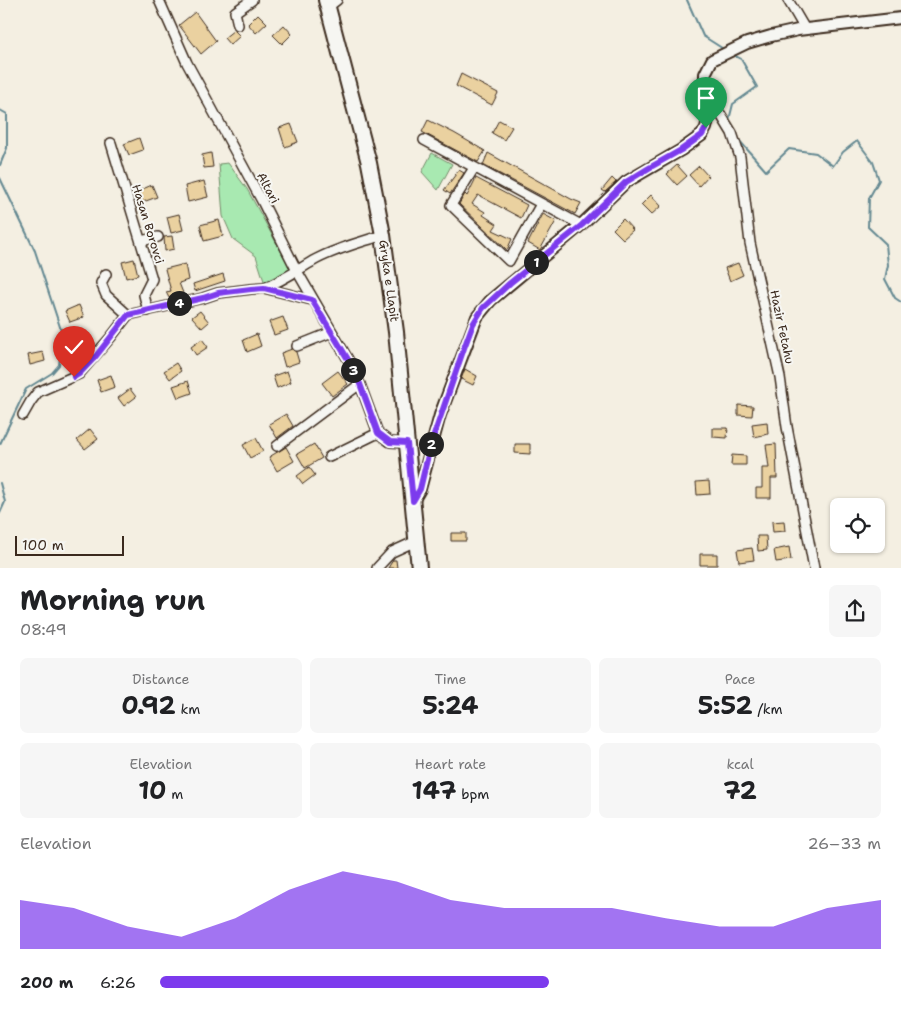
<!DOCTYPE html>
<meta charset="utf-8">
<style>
:root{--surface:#fff;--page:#f6f6f6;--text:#202124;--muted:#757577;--accent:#7c3aed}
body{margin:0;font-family:"Shantell Sans",sans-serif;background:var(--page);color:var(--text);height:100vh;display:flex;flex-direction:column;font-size:19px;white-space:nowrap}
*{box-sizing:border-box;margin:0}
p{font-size:16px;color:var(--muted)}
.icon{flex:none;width:28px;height:28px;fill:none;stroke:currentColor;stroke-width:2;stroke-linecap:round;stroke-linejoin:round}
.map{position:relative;height:568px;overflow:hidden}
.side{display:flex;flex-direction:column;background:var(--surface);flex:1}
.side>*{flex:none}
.fabs{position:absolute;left:830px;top:498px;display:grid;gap:10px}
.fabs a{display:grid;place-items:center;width:55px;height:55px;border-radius:8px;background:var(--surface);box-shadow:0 1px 4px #0004;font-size:25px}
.scale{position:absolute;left:15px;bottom:12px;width:109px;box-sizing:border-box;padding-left:5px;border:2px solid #3b2a1e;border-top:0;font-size:14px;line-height:18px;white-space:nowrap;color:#3b2a1e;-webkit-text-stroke:4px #f6f6f2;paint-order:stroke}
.pin{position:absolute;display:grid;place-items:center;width:42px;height:42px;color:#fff;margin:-51px -21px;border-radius:50% 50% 50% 0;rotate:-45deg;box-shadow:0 0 5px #0007}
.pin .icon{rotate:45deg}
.km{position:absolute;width:25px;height:25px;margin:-12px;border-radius:50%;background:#222;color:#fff;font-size:14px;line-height:25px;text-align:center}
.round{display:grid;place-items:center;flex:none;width:52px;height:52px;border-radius:8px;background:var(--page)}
.summary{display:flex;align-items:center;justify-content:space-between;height:85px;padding:0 20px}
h1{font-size:28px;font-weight:700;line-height:38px}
.stats{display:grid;grid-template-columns:repeat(3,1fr);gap:8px;height:85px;padding:5px 20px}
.stats div{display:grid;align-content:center;border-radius:8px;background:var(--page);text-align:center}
.stats b{font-size:25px;font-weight:700}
.stats small{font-size:14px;font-weight:400}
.stats p{font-size:14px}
.chart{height:140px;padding:10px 20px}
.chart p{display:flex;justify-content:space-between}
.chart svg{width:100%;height:90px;margin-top:5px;fill:var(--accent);opacity:.7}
ul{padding:0 20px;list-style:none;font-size:16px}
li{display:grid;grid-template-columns:80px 60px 1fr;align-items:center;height:38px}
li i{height:12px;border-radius:6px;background:var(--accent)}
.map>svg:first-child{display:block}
.green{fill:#a8e9b1;stroke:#728a68}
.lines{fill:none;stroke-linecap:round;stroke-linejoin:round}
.stream{stroke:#638891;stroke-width:2}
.building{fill:#ead1a0;stroke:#3b2a1e}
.minor-casing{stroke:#3b2a1e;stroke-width:12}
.tertiary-casing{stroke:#3b2a1e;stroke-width:14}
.primary-casing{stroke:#3b2a1e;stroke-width:18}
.minor{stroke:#f6f6f2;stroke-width:9}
.tertiary{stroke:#f6f6f2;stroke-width:10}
.primary{stroke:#f6f6f2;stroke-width:14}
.route-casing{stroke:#fff;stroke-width:10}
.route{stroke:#7c3aed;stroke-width:6}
.labels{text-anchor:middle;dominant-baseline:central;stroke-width:4;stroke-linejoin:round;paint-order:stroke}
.street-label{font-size:12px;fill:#3b2a1e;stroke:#f6f6f2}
</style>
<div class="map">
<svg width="901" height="568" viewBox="0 0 901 568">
<rect width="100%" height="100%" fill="#f4efe2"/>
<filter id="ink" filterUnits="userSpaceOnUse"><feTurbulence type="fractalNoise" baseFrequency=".02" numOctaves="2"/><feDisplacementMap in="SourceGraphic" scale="10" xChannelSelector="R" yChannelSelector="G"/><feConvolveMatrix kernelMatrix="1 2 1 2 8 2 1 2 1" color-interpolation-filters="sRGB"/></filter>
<g filter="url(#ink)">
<path class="green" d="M432,153L452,164L438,190L422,172Z
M228,163L247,189L291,270L280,278L264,281L256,256L233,239L223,216L219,164Z"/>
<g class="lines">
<path class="stream" d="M687,0L703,36L725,50
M0,110L7,114V148L0,165
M729,120L733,104L757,87L741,59L733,55
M738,139L766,171L789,149L816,153L833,166L843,152L857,141L873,162L879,180L869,198L868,227L886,244L888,265L885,279L895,298L901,302
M0,178L35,251L63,336L59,365L52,373L26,389L0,444
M0,483L5,502L0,513"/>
</g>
<path class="building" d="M195,12L216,41L201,54L179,25Z
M258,14L267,23L256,33L248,24Z
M284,25L292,34L282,44L273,35Z
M234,30L240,36L230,45L224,38Z
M461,74L498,93L492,105L456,86Z
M428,120L454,133L485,151L478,162L461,153L422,132Z
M499,120L512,127L504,140L492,133Z
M291,124L298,142L285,147L279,128Z
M139,138L143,150L129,155L124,144Z
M211,153L213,167L204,168L202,155Z
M488,153L571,199L581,203L575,214L483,165Z
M677,165L687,176L677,185L667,174Z
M699,166L708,176L699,186L689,175Z
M459,170L464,173L450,194L444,190Z
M476,178L527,205L521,218L478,195L472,204L485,212L483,215L497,224L493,230L512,239L507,250L459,204L465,194L467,196Z
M612,178L616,182L605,192L602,190Z
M204,181L208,197L188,202L185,186Z
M152,185L157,197L143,202L138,191Z
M651,195L661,206L651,215L641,205Z
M179,214L183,230L171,233L167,217Z
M543,214L556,221L540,250L528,243Z
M623,219L633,230L623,239L613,229Z
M219,220L223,236L204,241L200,225Z
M172,236L174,249L165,251L164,237Z
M134,259L138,275L126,278L122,262Z
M738,263L743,275L730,281L725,268Z
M185,264L188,280L179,283L183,293L169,298L166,292L171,291L165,269Z
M223,274L225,281L195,291L193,284Z
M79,305L84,317L70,322L65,311Z
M200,311L209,322L202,328L192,317Z
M283,317L288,330L274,335L269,322Z
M257,334L261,346L247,352L243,340Z
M202,339L208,347L196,355L191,347Z
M86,340L95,343L93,348L87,356L81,354Z
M292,349L296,352L299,362L285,367L281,353Z
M43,352L45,361L30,365L28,355Z
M176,363L181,371L170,379L164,371Z
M465,369L477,376L473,385L461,379Z
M287,371L291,382L277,388L273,376Z
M338,371L348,384L332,396L322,383Z
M111,375L115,387L101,392L97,380Z
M188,381L192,393L178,398L173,386Z
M130,389L136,397L124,406L118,398Z
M738,405L753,406L752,416L738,415Z
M286,414L293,426L277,438L269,424Z
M767,422L768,434L754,437L752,424Z
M713,428H728L727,438L713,437Z
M90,429L98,439L85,449L77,440Z
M256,438L263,451L250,458L243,445Z
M314,444L322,458L305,468L297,454Z
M515,444H530V454L515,453Z
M776,444L777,478H771V498H756V488H762V468H769L766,445Z
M286,447L294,461L277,471L269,457Z
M732,455L746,456V465H731Z
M309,467L315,475L303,484L297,476Z
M709,481L710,494L697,495L696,482Z
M784,521L785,531L773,532L772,522Z
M451,533H466V541H451Z
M757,536H766L767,550L758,551Z
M789,547L791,560L776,562L774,550Z
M752,548L754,560L739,562L737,550Z
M700,554H717V565H700Z
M393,560H396L397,568H388Z"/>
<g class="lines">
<defs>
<path id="minor" d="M159,0L187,63L262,201L297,271L349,361L360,384L378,433L390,442L407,443
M788,0L805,29
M328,7L337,0
M238,25L235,12L252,0
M706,101L721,115L732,133L740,157L750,243L780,377L787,427L814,568
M424,140L581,225
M111,143L152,279L144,295L148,311
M474,168L451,205L509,261L541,204
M141,241L158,237
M106,274L101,283L106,295L128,315
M264,288C282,281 296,271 313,261C334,249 359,243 383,235
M297,346L332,332
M23,415L31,401L38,392L79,374L111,337L128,315L203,298L218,293L251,289L264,288L312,300
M277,446L360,384
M329,457L378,433
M377,568L392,552L416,541"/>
<path id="tertiary" d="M413,501L420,489L440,415L477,317L491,300L581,225L626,182L681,150L702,135L706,128L708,119V110L705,94V74L712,60L747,43L771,36L798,30L901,18"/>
<path id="primary" d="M326,0L369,163L383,235L396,332L419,568"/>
</defs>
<use href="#minor" class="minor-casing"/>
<use href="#tertiary" class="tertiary-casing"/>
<use href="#primary" class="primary-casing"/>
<use href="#minor" class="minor"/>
<use href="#tertiary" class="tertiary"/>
<use href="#primary" class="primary"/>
</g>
</g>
<g class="lines" filter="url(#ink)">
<defs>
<path id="route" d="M74,377L79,374L96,356L128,315L203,298L218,293L251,289L264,288L312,300L349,361L360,384L378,433L390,442L407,443L413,501L420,489L430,447L464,348L473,324L483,308L510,283L582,225L626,182L649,168L681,150L702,135L706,128"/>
</defs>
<use href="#route" class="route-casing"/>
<use href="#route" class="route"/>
</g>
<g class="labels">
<g class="street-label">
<text transform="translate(268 188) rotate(62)">Altari</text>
<text transform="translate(148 224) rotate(73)">Hasan Borovci</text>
<text transform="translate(389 281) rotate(82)">Gryka e Llapit</text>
<text transform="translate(782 327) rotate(78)">Hazir Fetahu</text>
</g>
</g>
</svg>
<div class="fabs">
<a><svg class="icon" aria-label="locate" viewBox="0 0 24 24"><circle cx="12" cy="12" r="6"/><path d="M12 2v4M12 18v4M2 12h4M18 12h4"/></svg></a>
</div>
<div class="scale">100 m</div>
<div class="pin" style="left:706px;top:128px;background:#1e9e55"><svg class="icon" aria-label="arrive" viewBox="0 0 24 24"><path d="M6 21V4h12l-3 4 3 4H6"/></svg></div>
<div class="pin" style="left:74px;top:377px;background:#d93025"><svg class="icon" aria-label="check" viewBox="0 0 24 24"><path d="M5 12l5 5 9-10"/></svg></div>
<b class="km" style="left:536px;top:262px">1</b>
<b class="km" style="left:431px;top:444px">2</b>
<b class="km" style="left:353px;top:370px">3</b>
<b class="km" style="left:179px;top:303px">4</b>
</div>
<section class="side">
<div class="summary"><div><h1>Morning run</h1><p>08:49</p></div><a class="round"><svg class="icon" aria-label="share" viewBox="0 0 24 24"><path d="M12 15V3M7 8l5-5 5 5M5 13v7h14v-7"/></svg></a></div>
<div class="stats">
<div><p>Distance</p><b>0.92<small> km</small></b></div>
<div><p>Time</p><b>5:24</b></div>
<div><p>Pace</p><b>5:52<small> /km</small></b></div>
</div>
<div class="stats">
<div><p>Elevation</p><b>10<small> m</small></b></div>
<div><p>Heart rate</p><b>147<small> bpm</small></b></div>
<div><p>kcal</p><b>72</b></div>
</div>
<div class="chart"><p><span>Elevation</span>26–33 m</p>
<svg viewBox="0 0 160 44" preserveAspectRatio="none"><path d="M0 44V20L10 24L20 33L30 38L40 29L50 15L60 6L70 11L80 20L90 24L100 24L110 24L120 29L130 33L140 33L150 24L160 20V44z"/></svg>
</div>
<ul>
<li><b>200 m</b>6:26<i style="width:54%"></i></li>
</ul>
</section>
